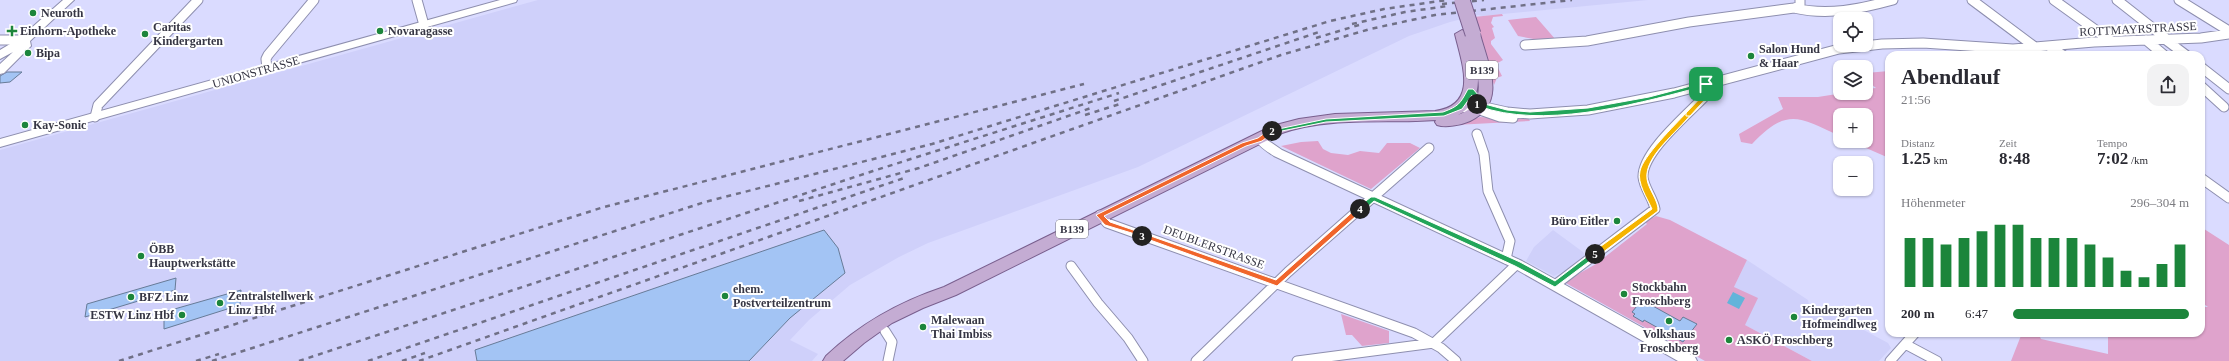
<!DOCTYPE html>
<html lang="de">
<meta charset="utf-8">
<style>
:root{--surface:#fff;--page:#f2f2f3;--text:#2b2b33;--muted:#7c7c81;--accent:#1c853b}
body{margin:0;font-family:"Times New Roman",serif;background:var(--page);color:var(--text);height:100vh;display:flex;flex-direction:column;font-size:15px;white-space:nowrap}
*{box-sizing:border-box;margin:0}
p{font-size:13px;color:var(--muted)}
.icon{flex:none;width:22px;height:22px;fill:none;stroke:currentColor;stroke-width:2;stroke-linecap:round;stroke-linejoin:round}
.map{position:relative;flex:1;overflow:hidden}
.panel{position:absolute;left:1885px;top:51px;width:320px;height:286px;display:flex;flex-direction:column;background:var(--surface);border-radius:12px;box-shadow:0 1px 3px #0004}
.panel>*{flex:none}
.tools{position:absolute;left:1833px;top:12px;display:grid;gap:8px}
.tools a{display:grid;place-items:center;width:40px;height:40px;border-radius:8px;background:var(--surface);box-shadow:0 1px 3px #0004;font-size:20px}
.pin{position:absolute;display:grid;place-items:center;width:34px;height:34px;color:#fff;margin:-17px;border-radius:8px;box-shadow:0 2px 6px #0006}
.km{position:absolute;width:20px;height:20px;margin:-10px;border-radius:50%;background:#222;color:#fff;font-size:11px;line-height:20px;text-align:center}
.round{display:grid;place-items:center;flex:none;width:42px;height:42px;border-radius:12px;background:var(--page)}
.overview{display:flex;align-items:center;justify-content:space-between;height:68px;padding:0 16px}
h1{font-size:22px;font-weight:700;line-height:30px}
.figures{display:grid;grid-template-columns:repeat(3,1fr);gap:6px;height:68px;padding:4px 16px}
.figures div{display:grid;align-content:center}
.figures b{font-size:17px;font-weight:700}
.figures small{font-size:11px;font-weight:400}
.figures p{font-size:11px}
.chart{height:112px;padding:8px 16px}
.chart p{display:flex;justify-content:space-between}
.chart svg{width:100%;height:72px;margin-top:4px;stroke:var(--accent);stroke-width:6}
ul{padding:0 16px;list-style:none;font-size:13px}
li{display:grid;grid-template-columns:64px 48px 1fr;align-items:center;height:30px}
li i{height:10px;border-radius:5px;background:var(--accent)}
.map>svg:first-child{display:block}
.built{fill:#cfd0fa}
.green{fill:#dfa3cc}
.water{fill:#63b4da}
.building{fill:#a3c4f4;stroke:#677b97}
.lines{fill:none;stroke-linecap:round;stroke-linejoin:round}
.minor-casing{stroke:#8e8faf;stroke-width:11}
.tertiary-casing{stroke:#8e8faf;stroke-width:2}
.secondary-casing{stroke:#8e8faf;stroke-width:2}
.primary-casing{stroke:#795f8e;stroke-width:2}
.minor{stroke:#fff;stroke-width:9}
.tertiary{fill:#fff;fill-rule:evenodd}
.secondary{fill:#fff;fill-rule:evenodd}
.primary{fill:#c4acd3;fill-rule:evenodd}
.rail{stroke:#707086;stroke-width:2.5;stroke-dasharray:5 5;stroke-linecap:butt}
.primary-bridge-casing{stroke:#795f8e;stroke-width:17;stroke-linecap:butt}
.primary-bridge{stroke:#c4acd3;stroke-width:15}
.split-1{fill:#22a559;stroke:#fff}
.split-2{fill:#22a559;stroke:#fff}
.split-3{fill:#f0652b;stroke:#fff}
.split-4{fill:#f0652b;stroke:#fff}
.split-5{fill:#22a559;stroke:#fff}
.split-6{fill:#f5b400;stroke:#fff}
.split-7{fill:#f5b400;stroke:#fff}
.poi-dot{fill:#1c853b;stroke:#fff;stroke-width:1.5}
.labels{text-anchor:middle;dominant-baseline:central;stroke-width:4;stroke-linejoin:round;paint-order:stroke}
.shield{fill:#fff;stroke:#72727c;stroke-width:1}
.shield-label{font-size:11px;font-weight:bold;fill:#363644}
.poi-label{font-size:12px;font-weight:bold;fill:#363644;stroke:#fff;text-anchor:start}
.street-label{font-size:12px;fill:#363644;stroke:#fff}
</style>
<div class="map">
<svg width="2229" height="361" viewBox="0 0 2229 361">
<rect width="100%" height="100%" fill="#dadbff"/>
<path class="built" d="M538,0H1648L1482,16L1478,15L1450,22L1409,36L1378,51L1138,167L928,243L899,257L850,285L809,320L790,340L818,354L812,361H0V150Z
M1553,230L1583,252L1586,257L1581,263L1554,276L1526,261L1534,247Z
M1747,260L1808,300L1809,305L1821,307L1888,343L1891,348L1879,361H1812L1745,325L1734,287Z"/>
<path class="green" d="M1502,14L1503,16L1493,17L1491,23L1494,27L1492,28L1495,38L1491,41V44L1503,60L1496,64L1502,76L1497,78L1494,85L1474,17Z
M1536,17L1556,40H1539L1518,36L1508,20Z
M1889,71V158L1850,141H1866V115H1840V136C1797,116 1787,108 1752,144L1741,142L1739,134L1783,109L1778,97H1818L1843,93H1866V89L1876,88L1866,80V73Z
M1480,117L1512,119L1528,118L1530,121L1455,125Z
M1318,141L1323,149L1331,153L1348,155L1360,151L1379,153L1387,143H1410L1420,148L1371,189L1281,146L1301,142Z
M1656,216L1670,220L1747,260L1734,287L1758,298L1745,325L1812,361H1705L1564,282L1596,264L1647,224L1645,222Z
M2201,227L2229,245V361H2011L2022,333H2038L2041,339L2108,354V333H2201V307H2208L2201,302Z
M1341,314L1389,331V343L1362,346L1352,335H1346Z"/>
<path class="water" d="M1733,292L1745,298L1739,309L1727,303Z"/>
<path class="building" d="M7,72H22L10,82L0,83V76Z
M824,230L838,248L845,273L790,318L749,361H477L475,350Z
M176,278L175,290L85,317L87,304Z
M241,290L240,305L164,329V312Z
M1642,300L1680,321L1683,317L1697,324L1683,342L1644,320L1643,322L1633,316L1635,314L1632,312Z"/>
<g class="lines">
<defs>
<path id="minor" d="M417,0L424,25
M1972,0L2035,47
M2054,0L2111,41
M2117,0L2168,40
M2179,0L2229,31
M1794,8C1828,16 1860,9 1893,0
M0,40H24
M2146,40L2164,55
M2166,40L2186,55
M1525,45L1587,41L1689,22L1794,8L1800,6V0
M2048,46L2063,55
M2201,67L2229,89
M267,69L266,59L268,55L314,0
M2201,86L2224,107
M1460,108L1480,106L1507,112L1530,114L1588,110L1674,93L1839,49L1882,44L1923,43L2013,49L2094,42L2201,38L2229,34
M1480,110L1500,117L1513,118
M95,117L98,105L198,0
M1477,134L1484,154L1488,191L1510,241L1506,259
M2201,178L2229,198
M1100,215L1107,223L1414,333L1441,348L1456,361
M1071,266L1098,303L1128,338L1143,361
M1555,285L1655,209C1653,198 1644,188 1643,177C1642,151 1692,111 1709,92L1710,87L1706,84
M885,331L892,342L888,361
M1905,344L1937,361
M1196,361L1288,272L1429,148
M1297,361L1434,343L1517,264
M1890,361L1915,333"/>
<path id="tertiary" d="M1260,135L1282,150L1522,261L1695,357L1697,361H1678L1512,267L1274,156C1266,151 1260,147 1254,139Z"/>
<path id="secondary" d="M63,0H74L30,41L31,46L4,73L0,74V64L13,52L0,59V50L20,38Z
M500,0H517L516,2L0,147V139Z"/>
<path id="primary" d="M1462,30L1468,33L1473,30L1480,34C1488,65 1508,103 1470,121C1461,125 1446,128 1437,125L1435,122L1436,120C1386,124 1331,116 1282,133L956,295L923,308L892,323L864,343L843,361H823L826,356C861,323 899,302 944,287L1272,126L1299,119L1335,114L1435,111C1479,105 1462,64 1455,34ZM1478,78C1481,96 1476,109 1458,115C1473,107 1478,94 1478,78Z"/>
</defs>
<use href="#minor" class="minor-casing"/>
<use href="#tertiary" class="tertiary-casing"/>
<use href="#secondary" class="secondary-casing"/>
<use href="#primary" class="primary-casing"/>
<use href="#minor" class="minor"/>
<use href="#tertiary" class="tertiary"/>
<use href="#secondary" class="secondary"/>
<use href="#primary" class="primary"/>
<path class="rail" d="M1442,4L1484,0
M1352,24L1405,12L1448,6
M1316,38L1359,25
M1114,101L1322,31
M1085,115L1123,103
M799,201L919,168L1091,108
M119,361L604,207L1084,84
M196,361L219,354
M212,361L705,202L932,144L1330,21L1384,9L1447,0
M299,361L873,171L1119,93
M368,361L907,177
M402,361L425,353
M419,361L1281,55L1370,29L1435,15L1572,0"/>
<defs>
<path id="primary-bridge" d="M1462,0L1473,34"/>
</defs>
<use href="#primary-bridge" class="primary-bridge-casing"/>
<use href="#primary-bridge" class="primary-bridge"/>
</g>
<path class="split-1" d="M1706,82L1708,85C1644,102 1557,127 1491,110C1486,108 1479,107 1474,104L1477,102L1507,110L1530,112L1588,108L1649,97Z"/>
<path class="split-2" d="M1468,89H1473L1480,97L1479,105H1475L1472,95L1462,109L1444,116L1326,122L1272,133L1269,131L1326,119L1443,112C1459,106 1460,104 1468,89Z"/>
<path class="split-3" d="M1270,129L1275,131L1262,141L1246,146L1104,216L1110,222L1145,234V237L1105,225L1096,215L1242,143L1258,138Z"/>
<path class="split-4" d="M1358,207L1364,209L1277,286L1139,236L1145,234L1276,280Z"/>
<path class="split-5" d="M1371,197H1375L1520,262L1555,281L1593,252L1599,254L1555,287L1515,266L1374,201L1363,211H1358V207Z"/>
<path class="split-6" d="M1686,113L1691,114C1678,132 1644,156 1647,179C1648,189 1659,201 1658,211L1598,256H1593V252L1652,209C1647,198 1637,183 1640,171C1643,156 1675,125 1686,113Z"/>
<path class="split-7" d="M1704,83L1712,86V92L1690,116H1686V113L1706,92Z"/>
<g class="poi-dot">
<circle cx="33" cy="13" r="4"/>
<path d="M10 25h4v4h4v4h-4v4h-4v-4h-4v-4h4z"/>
<circle cx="380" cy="31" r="4"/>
<circle cx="145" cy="34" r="4"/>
<circle cx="28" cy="53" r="4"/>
<circle cx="1751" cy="56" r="4"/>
<circle cx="25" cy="125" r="4"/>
<circle cx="1617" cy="221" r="4"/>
<circle cx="141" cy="256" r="4"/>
<circle cx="1624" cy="294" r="4"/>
<circle cx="725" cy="296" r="4"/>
<circle cx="131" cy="297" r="4"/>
<circle cx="220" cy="303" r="4"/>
<circle cx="182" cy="315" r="4"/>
<circle cx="1794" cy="317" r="4"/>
<circle cx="1669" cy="321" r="4"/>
<circle cx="923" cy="327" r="4"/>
<circle cx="1729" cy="340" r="4"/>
</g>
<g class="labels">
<g class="shield">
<rect x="1466" y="61" width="32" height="18" rx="3"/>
<rect x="1056" y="220" width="32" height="18" rx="3"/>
</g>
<g class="shield-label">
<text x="1482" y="70">B139</text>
<text x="1072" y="229">B139</text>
</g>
<g class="poi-label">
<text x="41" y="13">Neuroth</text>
<text x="153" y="27">Caritas<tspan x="153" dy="14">Kindergarten</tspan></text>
<text x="20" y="31">Einhorn-Apotheke</text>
<text x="388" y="31">Novaragasse</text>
<text x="1759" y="49">Salon Hund<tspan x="1759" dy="14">&amp; Haar</tspan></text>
<text x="36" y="53">Bipa</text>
<text x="33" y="125">Kay-Sonic</text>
<text x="1609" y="221" text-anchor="end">Büro Eitler</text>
<text x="149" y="249">ÖBB<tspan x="149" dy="14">Hauptwerkstätte</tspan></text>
<text x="1632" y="287">Stockbahn<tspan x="1632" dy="14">Froschberg</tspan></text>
<text x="733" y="289">ehem.<tspan x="733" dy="14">Postverteilzentrum</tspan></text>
<text x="228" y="296">Zentralstellwerk<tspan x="228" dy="14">Linz Hbf</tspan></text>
<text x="139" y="297">BFZ Linz</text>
<text x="1802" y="310">Kindergarten<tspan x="1802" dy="14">Hofmeindlweg</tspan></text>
<text x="174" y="315" text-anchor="end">ESTW Linz Hbf</text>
<text x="931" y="320">Malewaan<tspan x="931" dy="14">Thai Imbiss</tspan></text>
<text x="1669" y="334" text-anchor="middle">Volkshaus<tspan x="1669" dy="14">Froschberg</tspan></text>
<text x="1737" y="340">ASKÖ Froschberg</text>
</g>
<g class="street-label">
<text transform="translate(2138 29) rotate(-3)">ROTTMAYRSTRASSE</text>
<text transform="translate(256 72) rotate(-16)">UNIONSTRASSE</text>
<text transform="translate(1214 247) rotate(20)">DEUBLERSTRASSE</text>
</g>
</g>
</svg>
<div class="tools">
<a><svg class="icon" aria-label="locate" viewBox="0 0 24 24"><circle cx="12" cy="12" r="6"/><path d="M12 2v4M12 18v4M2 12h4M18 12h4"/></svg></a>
<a><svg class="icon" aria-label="layers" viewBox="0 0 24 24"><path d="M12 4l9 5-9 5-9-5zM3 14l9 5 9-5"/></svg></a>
<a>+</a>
<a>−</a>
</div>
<div class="pin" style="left:1706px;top:84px;background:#1e9e55"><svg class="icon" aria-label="arrive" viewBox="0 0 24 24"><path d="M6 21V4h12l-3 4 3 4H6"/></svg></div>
<b class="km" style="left:1477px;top:104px">1</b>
<b class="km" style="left:1272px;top:131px">2</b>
<b class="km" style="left:1142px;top:236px">3</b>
<b class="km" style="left:1360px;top:209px">4</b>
<b class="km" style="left:1595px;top:254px">5</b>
<section class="panel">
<div class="overview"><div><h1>Abendlauf</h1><p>21:56</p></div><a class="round"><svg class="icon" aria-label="share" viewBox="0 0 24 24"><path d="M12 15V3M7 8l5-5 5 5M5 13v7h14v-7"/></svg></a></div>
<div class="figures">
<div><p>Distanz</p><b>1.25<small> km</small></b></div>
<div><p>Zeit</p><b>8:48</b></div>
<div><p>Tempo</p><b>7:02<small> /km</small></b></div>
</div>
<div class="chart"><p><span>Höhenmeter</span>296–304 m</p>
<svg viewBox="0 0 160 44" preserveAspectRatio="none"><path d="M5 44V14M15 44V14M25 44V18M35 44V14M45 44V10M55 44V6M65 44V6M75 44V14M85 44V14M95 44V14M105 44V18M115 44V26M125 44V34M135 44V38M145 44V30M155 44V18"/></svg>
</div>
<ul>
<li><b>200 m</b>6:47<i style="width:100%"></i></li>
</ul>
</section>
</div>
